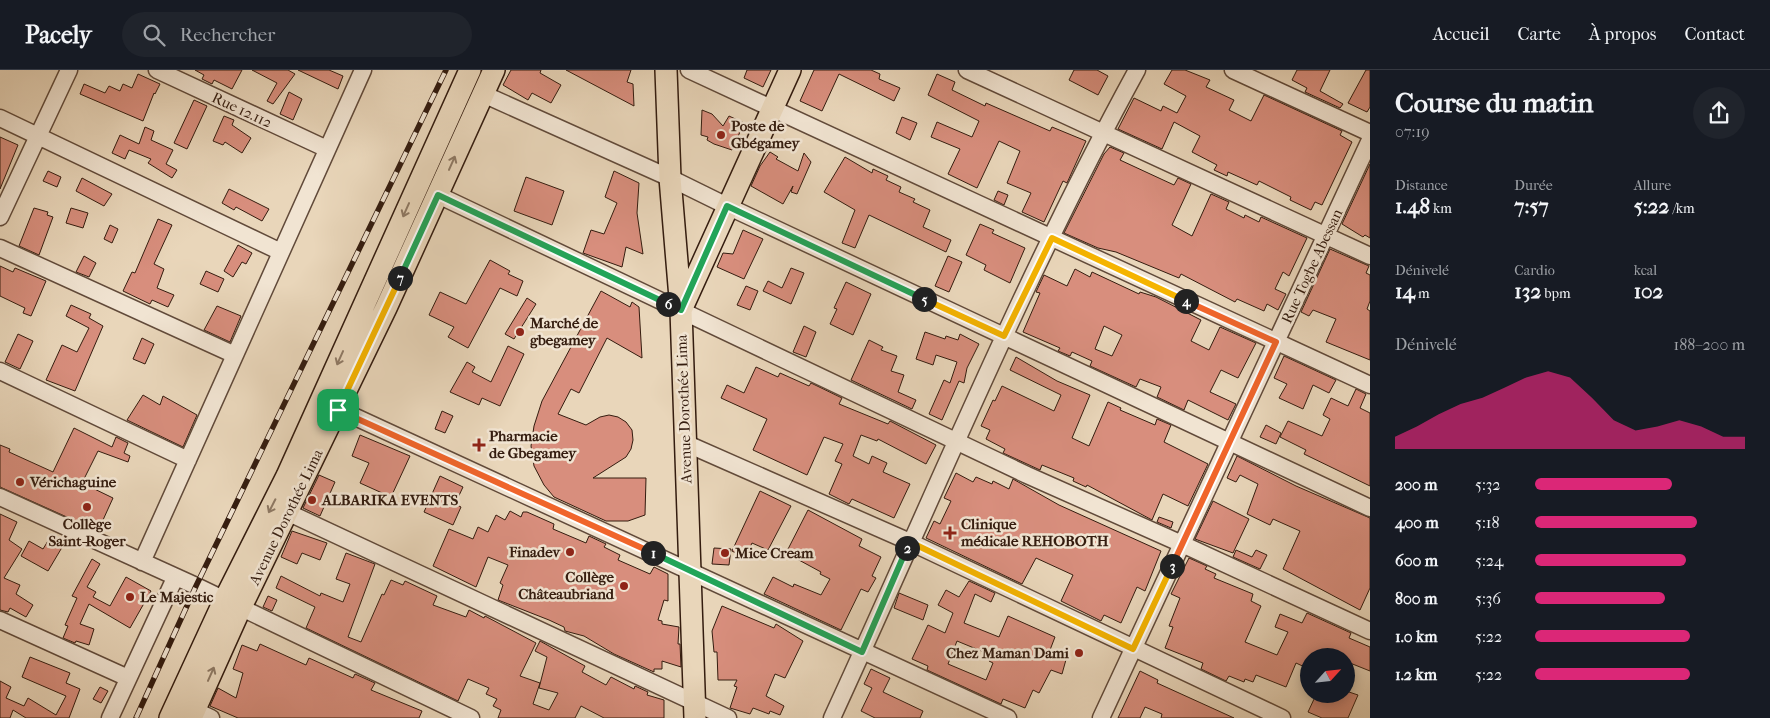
<!DOCTYPE html>
<html lang="fr">
<meta charset="utf-8">
<style>
:root{--surface:#171b24;--page:#20242c;--text:#f1f3f6;--muted:#9ea1a6;--line:#363941;--accent:#db2777}
body{margin:0;font-family:"IM FELL French Canon",serif;background:var(--page);color:var(--text);height:100vh;display:flex;flex-direction:column;font-size:19px;white-space:nowrap}
*{box-sizing:border-box;margin:0}
p{font-size:16px;color:var(--muted)}
.icon{flex:none;width:28px;height:28px;fill:none;stroke:currentColor;stroke-width:2;stroke-linecap:round;stroke-linejoin:round}
.map{position:relative;flex:1;overflow:hidden}
.drawer{display:flex;flex-direction:column;background:var(--surface);width:400px}
.drawer>*{flex:none}
.needle{width:32px;rotate:63deg}
.controls{position:absolute;left:1300px;top:578px;display:grid;gap:10px}
.controls a{display:grid;place-items:center;width:55px;height:55px;border-radius:50%;background:var(--surface);box-shadow:0 2px 12px #0003;font-size:25px}
.pin{position:absolute;display:grid;place-items:center;width:42px;height:42px;color:#fff;margin:-21px;border-radius:10px;box-shadow:0 2px 8px #0006}
.km{position:absolute;width:25px;height:25px;margin:-12px;border-radius:50%;background:#222;color:#fff;font-size:14px;line-height:25px;text-align:center}
.round{display:grid;place-items:center;flex:none;width:52px;height:52px;border-radius:26px;background:var(--page)}
.head{display:flex;align-items:center;justify-content:space-between;height:85px;padding:0 25px}
h1{font-size:28px;font-weight:700;line-height:38px}
.stats{display:grid;grid-template-columns:repeat(3,1fr);gap:8px;height:85px;padding:5px 25px}
.stats div{display:grid;align-content:center}
.stats b{font-size:21px;font-weight:700}
.stats small{font-size:14px;font-weight:400}
.stats p{font-size:14px}
.chart{height:140px;padding:10px 25px}
.chart p{display:flex;justify-content:space-between}
.chart svg{width:100%;height:90px;margin-top:5px;fill:var(--accent);opacity:.7}
ul{padding:0 25px;list-style:none;font-size:16px}
li{display:grid;grid-template-columns:80px 60px 1fr;align-items:center;height:38px}
li i{height:12px;border-radius:6px;background:var(--accent)}
header{display:flex;align-items:center;gap:30px;box-sizing:border-box;height:70px;padding:0 25px;background:var(--surface);border-bottom:1px solid var(--line)}
header strong{font-size:24px}
nav{display:flex;gap:28px;margin-inline-start:auto;font-size:18px}
.search{width:350px;height:45px;background:var(--page);display:flex;align-items:center;gap:12px;box-sizing:border-box;padding:0 18px;border-radius:28px;color:var(--muted);font-size:19px}
main{display:flex;flex:1;min-height:0}
.map>svg:first-child{display:block}
.building{fill:#d88e7d;stroke:#341c0f;fill-rule:evenodd}
.lines{fill:none;stroke-linecap:round;stroke-linejoin:round}
.minor-casing{stroke:#614a3a;stroke-width:19}
.major-casing{stroke:#341c0f;stroke-width:24}
.minor{stroke:#f1e4d2;stroke-width:16}
.major{stroke:#e9d6ba;stroke-width:21}
.rail-casing{stroke:#341c0f;stroke-width:5.5}
.rail{stroke:#f1e4d2;stroke-width:4;stroke-dasharray:11;stroke-linecap:butt}
.oneway{stroke:#8e7964}
.split-1-casing{stroke:#fff;stroke-width:10}
.split-2-casing{stroke:#fff;stroke-width:10}
.split-3-casing{stroke:#fff;stroke-width:10}
.split-4-casing{stroke:#fff;stroke-width:10}
.split-5-casing{stroke:#fff;stroke-width:10}
.split-6-casing{stroke:#fff;stroke-width:10}
.split-7-casing{stroke:#fff;stroke-width:10}
.split-8-casing{stroke:#fff;stroke-width:10}
.split-1{stroke:#f0652b;stroke-width:6}
.split-2{stroke:#22a559;stroke-width:6}
.split-3{stroke:#f5b400;stroke-width:6}
.split-4{stroke:#f0652b;stroke-width:6}
.split-5{stroke:#f5b400;stroke-width:6}
.split-6{stroke:#22a559;stroke-width:6}
.split-7{stroke:#22a559;stroke-width:6}
.split-8{stroke:#f5b400;stroke-width:6}
.poi-dot{fill:#8f2418;stroke:#f1e4d2;stroke-width:2}
.labels{text-anchor:middle;dominant-baseline:central;stroke-width:5;stroke-linejoin:round;paint-order:stroke}
.street-label{font-size:15px;fill:#341c0f;stroke:#f1e4d2}
.poi-label{font-size:15px;font-weight:bold;fill:#341c0f;stroke:#f1e4d2;text-anchor:start}
</style>
<header>
<strong>Pacely</strong>
<div class="search"><svg class="icon" aria-label="search" viewBox="0 0 24 24"><circle cx="10" cy="10" r="6"/><path d="M15 15l6 6"/></svg>Rechercher</div>
<nav><a>Accueil</a><a>Carte</a><a>À propos</a><a>Contact</a></nav>
</header>
<main>
<div class="map">
<svg width="1370" height="648" viewBox="0 0 1370 648">
<rect width="100%" height="100%" fill="#e9d6ba"/>
<filter id="stains"><feTurbulence type="fractalNoise" baseFrequency=".004" numOctaves="4"/><feColorMatrix values="0 0 0 0 .2 0 0 0 0 .09 0 0 0 0 .02 0 0 0 .5 -.17"/></filter>
<radialGradient id="worn" r=".72"><stop offset=".6" stop-color="#630" stop-opacity="0"/><stop offset="1" stop-color="#630" stop-opacity=".3"/></radialGradient>
<path class="building" d="M195,0H242L232,19L214,10L212,14L202,9L204,5Z
M252,0H288L295,4L273,34L267,31L277,13Z
M298,0H329L343,6L338,19Z
M511,0H541L540,3L561,15L551,33L532,23L528,30L503,15Z
M566,0H631L627,12L633,14L634,36Z
M747,0H771L763,17L744,8Z
M814,0H871L880,4L879,9L900,18L894,31L839,4L822,41L800,31Z
M1074,0H1097L1108,6L1098,25L1069,10Z
M1172,0H1185L1210,10L1206,17L1234,30L1229,40L1251,51L1264,25L1342,61L1340,65L1352,72L1322,135L1315,132L1311,140L1290,130L1291,127L1259,111L1257,115L1228,102L1227,106L1214,100L1217,95L1192,82L1200,66L1174,52L1162,79L1118,59L1134,28L1161,41L1163,36L1177,43L1186,26L1164,14Z
M1297,0H1330L1320,21L1343,34L1340,38L1305,22L1307,18L1292,10Z
M1366,0H1370V37L1367,42L1348,33Z
M138,4L160,14L155,24L154,23L143,51L80,24L84,14L105,23L109,16L120,21L123,14L132,18Z
M937,4L955,12L952,20L985,36L986,33L1050,61L1052,57L1086,71L1067,113L1063,111L1044,152L1022,142L1031,123L1007,113L1020,81L999,71L977,118L948,104L960,79L931,67L937,52L972,67L979,51L928,25Z
M289,22L302,29L293,50L280,44Z
M194,30L207,36L187,79L174,73Z
M702,40L712,44L723,56L729,46L744,53L732,80L714,74L707,70L708,67L701,65Z
M224,46L234,50L232,55L251,68L242,83L225,72L223,75L213,71Z
M902,47L917,53L910,70L896,63Z
M145,57L154,61L151,70L173,80L166,94L177,100L172,108L148,93L151,89L129,80L125,89L112,83L120,65L139,74Z
M0,67L18,75L0,119Z
M1110,77L1124,83L1120,90L1161,109L1174,115L1178,108L1191,114L1172,155L1192,166L1211,124L1229,132L1226,139L1244,148L1245,145L1259,152L1261,147L1307,168L1289,206L1283,202L1275,219L1286,224L1278,240L1267,234L1264,241L1237,229L1235,232L1181,204L1179,208L1116,182L1098,178L1064,163L1104,84Z
M770,82L778,87L776,89L798,101L804,83L811,92L797,124L791,122L793,116L783,134L751,116L760,96Z
M845,87L872,103L873,99L888,106L886,110L901,117L899,122L915,129L913,132L930,140L923,157L951,170L946,182L869,145L855,178L842,173L855,140L824,122Z
M1370,94V168L1365,165L1363,167L1342,154Z
M48,101L61,107L57,117L43,111Z
M614,101L639,113L637,143L643,184L626,177L622,197L583,183L591,160L604,164L617,133L605,127Z
M526,107L564,121L552,155L514,141Z
M82,108L112,124L104,136L76,121Z
M229,119L269,139L262,151L236,137L234,140L222,133Z
M998,121L1008,125L1004,135L994,130Z
M34,138L48,142L47,145L53,147L39,185L19,176Z
M71,138L88,143L83,158L66,153Z
M158,149L172,155L154,194L164,199L157,218L174,225L168,237L152,230L150,234L123,221L132,202L135,203Z
M980,154L994,160L992,163L1025,178L1010,213L984,200L986,195L966,185Z
M110,155L118,159L112,173L104,169Z
M743,160L763,169L744,209L717,197L723,183L733,184Z
M238,175L252,183L246,194L242,192L233,207L224,201Z
M1330,179L1369,196L1366,203L1370,205V231L1367,239L1370,241V290L1326,272L1336,249L1313,240L1309,246L1301,242Z
M84,186L96,193L89,207L76,202Z
M948,186L962,192L949,222L935,216Z
M490,190L510,201L508,204L523,211L517,226L500,218L468,278L448,267L454,257L429,245L440,222L466,234Z
M0,196L13,202L15,198L46,211L31,246L23,243L25,238L0,226Z
M791,198L804,203L791,234L763,221L768,211L782,218Z
M1075,199L1090,207L1092,202L1139,224L1140,222L1156,227L1201,250L1191,271L1209,280L1220,257L1256,273L1238,308L1221,300L1210,322L1236,334L1228,350L1188,330L1184,340L1157,327L1161,317L1140,309L1136,317L1090,296L1092,291L1072,282L1070,286L1058,281L1060,278L1023,262L1040,223L1036,222L1044,205L1067,216ZM1104,256L1122,265L1112,286L1095,279Z
M206,201L224,209L218,222L200,214Z
M846,212L871,224L853,265L830,254L837,239L834,238Z
M746,216L758,221L750,240L737,235Z
M601,221L630,237L632,232L639,237L642,288L607,268L579,323L571,319L558,344L586,355L600,347L609,345L618,347L626,352L632,360L633,370L631,379L626,387L593,408H646L645,445L628,451H606L554,427L544,415L534,396L531,376L534,356L542,331Z
M527,228L536,234L514,269L505,264Z
M71,235L91,244L89,248L103,256L75,321L46,310L62,275L77,282L89,258L66,246Z
M217,236L241,246L230,272L204,260Z
M804,256L816,262L806,287L793,282Z
M925,262L945,269L946,266L958,270L960,264L979,274L967,298L964,313L959,311L942,350L929,344L944,310L950,313L957,292L936,285L933,295L916,289Z
M18,264L33,271L20,299L5,292Z
M142,268L154,274L145,294L133,289Z
M869,270L883,277L881,280L897,286L891,301L904,305L898,322L916,330L912,339L851,310Z
M508,276L524,284L500,336L482,328L479,335L450,322L467,292L475,297L472,302L491,312Z
M1284,286L1336,310L1329,323L1313,315L1303,339L1279,328L1287,314L1274,308Z
M1016,287L1057,311L1090,325L1072,368L1089,376L1108,332L1121,338L1120,340L1155,355L1157,349L1171,355L1164,372L1208,394L1188,436L1163,424L1152,450L1087,415L1086,417L1073,411L1074,408L1042,395L1040,400L1003,383L1005,379L986,369L990,360L981,356L993,330L995,331L1002,316L1054,341L1061,325L1010,300Z
M756,297L778,307L780,303L809,316L811,313L842,328L839,334L888,354L890,351L936,375L926,394L878,369L877,371L861,365L853,386L869,394L872,386L887,393L883,402L910,414L894,448L852,429L849,434L829,424L842,394L835,391L843,374L824,367L807,405L753,380L767,349L721,328L727,315L744,323Z
M1356,319L1366,324L1360,338L1370,343V416L1304,384L1306,380L1280,367L1288,351L1322,366L1330,349L1323,345L1331,328L1348,336Z
M143,325L160,335L163,326L197,345L183,377L127,350Z
M442,341L453,346L445,363L435,359Z
M1266,355L1281,363L1276,374L1260,367Z
M74,358L112,377L116,367L128,373L124,383L130,386L128,392L98,381L82,413L113,428L98,461L0,417V375L10,379L9,382L53,402Z
M360,365L410,386L391,427L360,413L369,393L352,386Z
M1237,386L1296,416L1370,448V518L1360,540L1283,499L1300,461L1273,449L1270,455L1247,444L1258,414L1240,405L1236,412L1227,408Z
M956,403L973,412L976,407L992,414L993,411L1009,419L1013,409L1059,435L1161,481L1145,521L1137,517L1121,553L1104,545L1101,551L1061,531L1073,505L1036,488L1022,514L926,468L934,451L940,454L951,431L944,428Z
M319,405L335,412L320,446L303,438Z
M440,406L463,417L455,434L461,437L453,455L424,442Z
M760,421L791,436L768,480L752,473L745,488L732,481Z
M1213,431L1249,449L1233,483L1195,469Z
M808,440L862,469L859,476L881,487L872,506L876,508L868,522L861,519L841,560L764,524L773,507L793,517L794,514L821,525L830,509L820,504L821,502L786,483Z
M510,441L521,447L523,442H527L554,454L553,459L586,473L589,466L606,474L604,477L620,485L618,490L650,504L654,497L668,504V531L664,530L658,550L662,551V554L679,557L678,574H680L681,597L662,591V599H654V602L614,584L584,566L565,561L564,557L549,550L498,530L503,515L500,513L508,495L488,487L476,517L433,496L449,459L473,469L478,457L488,462L496,445L505,450Z
M0,444L17,452L9,470L22,479L4,508L20,515L16,524L33,535L26,547L10,538L8,542L0,540Z
M1159,447L1173,452L1171,458L1157,452Z
M292,461L327,473L320,490L302,483L297,494L281,487Z
M51,466L64,474L48,501L21,486L29,471L43,479Z
M714,478L731,479L729,495L712,494Z
M1236,480L1252,487L1256,480L1267,485L1260,499L1233,487Z
M346,483L375,494L348,567L361,572L382,524L384,525L391,510L403,515L405,511L437,526L433,535L466,547L469,540L484,548L485,546L536,573L520,606L540,613L533,634L549,640L558,623L539,618L547,587L535,581L540,571L585,596L582,602L606,615L611,607L634,619L635,616L648,622L647,625L664,630V648H604L581,636L575,648H498L501,640L493,636L497,629L486,624L489,618L468,609L458,631L306,558L315,537L276,518L281,506L320,526L321,523L343,532L350,514L336,509Z
M1189,488L1207,496L1205,499L1216,504L1214,508L1253,524L1251,531L1261,536L1245,572L1277,585L1288,562L1275,557L1280,544L1302,553L1307,543L1351,563L1349,568L1370,577V601L1350,593L1346,586H1309V599L1296,593L1286,617L1256,605L1253,612L1245,609L1244,612L1229,606L1226,611L1201,599L1203,593L1165,578L1173,557L1169,556L1180,528L1171,524Z
M92,489L100,494L87,517L96,522L93,527L110,536L126,507L151,521L130,558L89,534L80,554L94,559L89,575L76,571L75,573L63,568L68,556L65,555L77,528L72,526Z
M969,511L995,523L991,532L975,524L964,553L999,567L1008,546L1055,567L1050,580L1067,586L1062,604L1051,600L1039,623L1033,620L1025,638L1003,629L1001,634L927,600L928,596L912,589L928,555L945,563L953,543L938,535L946,520L959,527ZM957,571L991,585L989,591L993,593L986,610L948,594Z
M899,523L928,535L923,550L894,538Z
M268,526L277,530L272,541L263,537Z
M722,536L774,558L776,554L803,571L785,608L775,604L766,626L784,636L780,645L770,641L769,644L753,638L750,644L730,638L737,617L734,616L737,610H718L717,582H714L712,561Z
M260,574L306,595L309,588L353,608L355,604L375,613L371,620L422,641L419,648H238L210,636L218,618L236,628L243,603L233,599L242,575L257,581Z
M30,587L70,603L66,613L80,619L69,648H26L13,640L10,648H0V611L11,617L6,628L24,636L28,628L56,645L66,626L22,607Z
M871,599L890,608L883,622L923,641L920,648H875L861,641L872,618L864,614Z
M1140,601L1158,610L1157,613L1234,648H1161L1162,644L1145,637L1140,648H1118Z
M100,617L108,621L101,633L93,629Z
M1346,621L1358,625L1348,648H1322L1308,642L1315,627L1325,631L1327,624H1346Z"/>
<g class="lines">
<defs>
<path id="minor" d="M157,0L327,79
M689,0L1370,315
M967,0L1370,186
M1233,0L1370,63
M483,24L670,108L727,136L1370,438
M0,48L281,182
M438,125L1027,405L1182,474L1370,561
M0,147L69,0
M0,178L235,285
M0,301L188,390
M338,339L1008,648
M685,373L910,472L1282,648
M0,427L196,516L471,648
M289,443L728,648
M142,492L363,0
M0,550L128,608
M194,640L211,648
M110,648L175,508
M832,648C932,431 1022,210 1137,0
M1101,648L1370,70"/>
<path id="major" d="M666,0L670,108L681,240L695,648
M682,238L790,0
M170,648L224,531L287,406L470,0
M191,648L240,539L386,238L494,0"/>
</defs>
<use href="#minor" class="minor-casing"/>
<use href="#major" class="major-casing"/>
<use href="#minor" class="minor"/>
<use href="#major" class="major"/>
<defs>
<path id="rail" d="M136,648L196,516L446,0"/>
</defs>
<use href="#rail" class="rail-casing"/>
<use href="#rail" class="rail"/>
</g>
<defs><path id="oneway-shaft" d="M-6 0H5M1.5-3L5.5 0L1.5 3" fill="none" stroke-width="1.6" stroke-linecap="round" stroke-linejoin="round" transform="scale(1.25)"/></defs>
<g class="oneway">
<use href="#oneway-shaft" transform="translate(452 93) rotate(-66)"/>
<use href="#oneway-shaft" transform="translate(406 140) rotate(114)"/>
<use href="#oneway-shaft" transform="translate(340 288) rotate(114)"/>
<use href="#oneway-shaft" transform="translate(272 436) rotate(117)"/>
<use href="#oneway-shaft" transform="translate(211 604) rotate(-66)"/>
</g>
<g class="lines">
<defs>
<path id="split-1" d="M338,340L653,483"/>
<path id="split-2" d="M653,483L862,582L907,478"/>
<path id="split-3" d="M907,478L910,472L1133,579L1172,496"/>
<path id="split-4" d="M1172,496L1276,272L1186,231"/>
<path id="split-5" d="M924,229L1004,266L1052,168L1186,231"/>
<path id="split-6" d="M668,234L681,240L727,136L924,229"/>
<path id="split-7" d="M400,208L438,125L668,234"/>
<path id="split-8" d="M338,340L400,208"/>
</defs>
<use href="#split-1" class="split-1-casing"/>
<use href="#split-2" class="split-2-casing"/>
<use href="#split-3" class="split-3-casing"/>
<use href="#split-4" class="split-4-casing"/>
<use href="#split-5" class="split-5-casing"/>
<use href="#split-6" class="split-6-casing"/>
<use href="#split-7" class="split-7-casing"/>
<use href="#split-8" class="split-8-casing"/>
<use href="#split-1" class="split-1"/>
<use href="#split-2" class="split-2"/>
<use href="#split-3" class="split-3"/>
<use href="#split-4" class="split-4"/>
<use href="#split-5" class="split-5"/>
<use href="#split-6" class="split-6"/>
<use href="#split-7" class="split-7"/>
<use href="#split-8" class="split-8"/>
</g>
<g class="poi-dot">
<circle cx="721" cy="65" r="5"/>
<circle cx="520" cy="262" r="5"/>
<path d="M476.5 367.5h5v5h5v5h-5v5h-5v-5h-5v-5h5z"/>
<circle cx="20" cy="412" r="5"/>
<circle cx="312" cy="430" r="5"/>
<circle cx="87" cy="437" r="5"/>
<path d="M947.5 455.5h5v5h5v5h-5v5h-5v-5h-5v-5h5z"/>
<circle cx="570" cy="482" r="5"/>
<circle cx="725" cy="483" r="5"/>
<circle cx="624" cy="516" r="5"/>
<circle cx="130" cy="527" r="5"/>
<circle cx="1079" cy="583" r="5"/>
</g>
<g class="labels">
<g class="street-label">
<text transform="translate(242 40) rotate(25)">Rue 12.112</text>
<text transform="translate(1312 196) rotate(-65)">Rue Togbe Abessan</text>
<text transform="translate(684 339) rotate(-92)">Avenue Dorothée Lima</text>
<text transform="translate(286 447) rotate(-64)">Avenue Dorothée Lima</text>
</g>
<g class="poi-label">
<text x="731" y="56">Poste de<tspan x="731" dy="17">Gbégamey</tspan></text>
<text x="530" y="253">Marché de<tspan x="530" dy="17">gbegamey</tspan></text>
<text x="489" y="366">Pharmacie<tspan x="489" dy="17">de Gbegamey</tspan></text>
<text x="30" y="412">Vérichaguine</text>
<text x="322" y="430">ALBARIKA EVENTS</text>
<text x="87" y="454" text-anchor="middle">Collège<tspan x="87" dy="17">Saint-Roger</tspan></text>
<text x="961" y="454">Clinique<tspan x="961" dy="17">médicale REHOBOTH</tspan></text>
<text x="560" y="482" text-anchor="end">Finadev</text>
<text x="735" y="483">Mice Cream</text>
<text x="614" y="507" text-anchor="end">Collège<tspan x="614" dy="17">Châteaubriand</tspan></text>
<text x="140" y="527">Le Majestic</text>
<text x="1069" y="583" text-anchor="end">Chez Maman Dami</text>
</g>
</g>
<rect width="100%" height="100%" filter="url(#stains)"/>
<rect width="100%" height="100%" fill="url(#worn)"/>
</svg>
<div class="controls">
<a><svg class="needle" viewBox="-14 -14 28 28"><path d="M0-13l5 13h-10z" fill="#e53935"/><path d="M0 13l5-13h-10z" fill="#9ea1a6"/></svg></a>
</div>
<div class="pin" style="left:338px;top:340px;background:#1e9e55"><svg class="icon" aria-label="arrive" viewBox="0 0 24 24"><path d="M6 21V4h12l-3 4 3 4H6"/></svg></div>
<b class="km" style="left:653px;top:483px">1</b>
<b class="km" style="left:907px;top:478px">2</b>
<b class="km" style="left:1172px;top:496px">3</b>
<b class="km" style="left:1186px;top:231px">4</b>
<b class="km" style="left:924px;top:229px">5</b>
<b class="km" style="left:668px;top:234px">6</b>
<b class="km" style="left:400px;top:208px">7</b>
</div>
<section class="drawer">
<div class="head"><div><h1>Course du matin</h1><p>07:19</p></div><a class="round"><svg class="icon" aria-label="share" viewBox="0 0 24 24"><path d="M12 15V3M7 8l5-5 5 5M5 13v7h14v-7"/></svg></a></div>
<div class="stats">
<div><p>Distance</p><b>1.48<small> km</small></b></div>
<div><p>Durée</p><b>7:57</b></div>
<div><p>Allure</p><b>5:22<small> /km</small></b></div>
</div>
<div class="stats">
<div><p>Dénivelé</p><b>14<small> m</small></b></div>
<div><p>Cardio</p><b>132<small> bpm</small></b></div>
<div><p>kcal</p><b>102</b></div>
</div>
<div class="chart"><p><span>Dénivelé</span>188–200 m</p>
<svg viewBox="0 0 160 44" preserveAspectRatio="none"><path d="M0 44V38L10 33L20 27L30 22L40 19L50 14L60 9L70 6L80 9L90 19L100 30L110 35L120 33L130 30L140 33L150 38L160 38V44z"/></svg>
</div>
<ul>
<li><b>200 m</b>5:32<i style="width:65%"></i></li>
<li><b>400 m</b>5:18<i style="width:77%"></i></li>
<li><b>600 m</b>5:24<i style="width:72%"></i></li>
<li><b>800 m</b>5:36<i style="width:62%"></i></li>
<li><b>1.0 km</b>5:22<i style="width:74%"></i></li>
<li><b>1.2 km</b>5:22<i style="width:74%"></i></li>
</ul>
</section>
</main>
